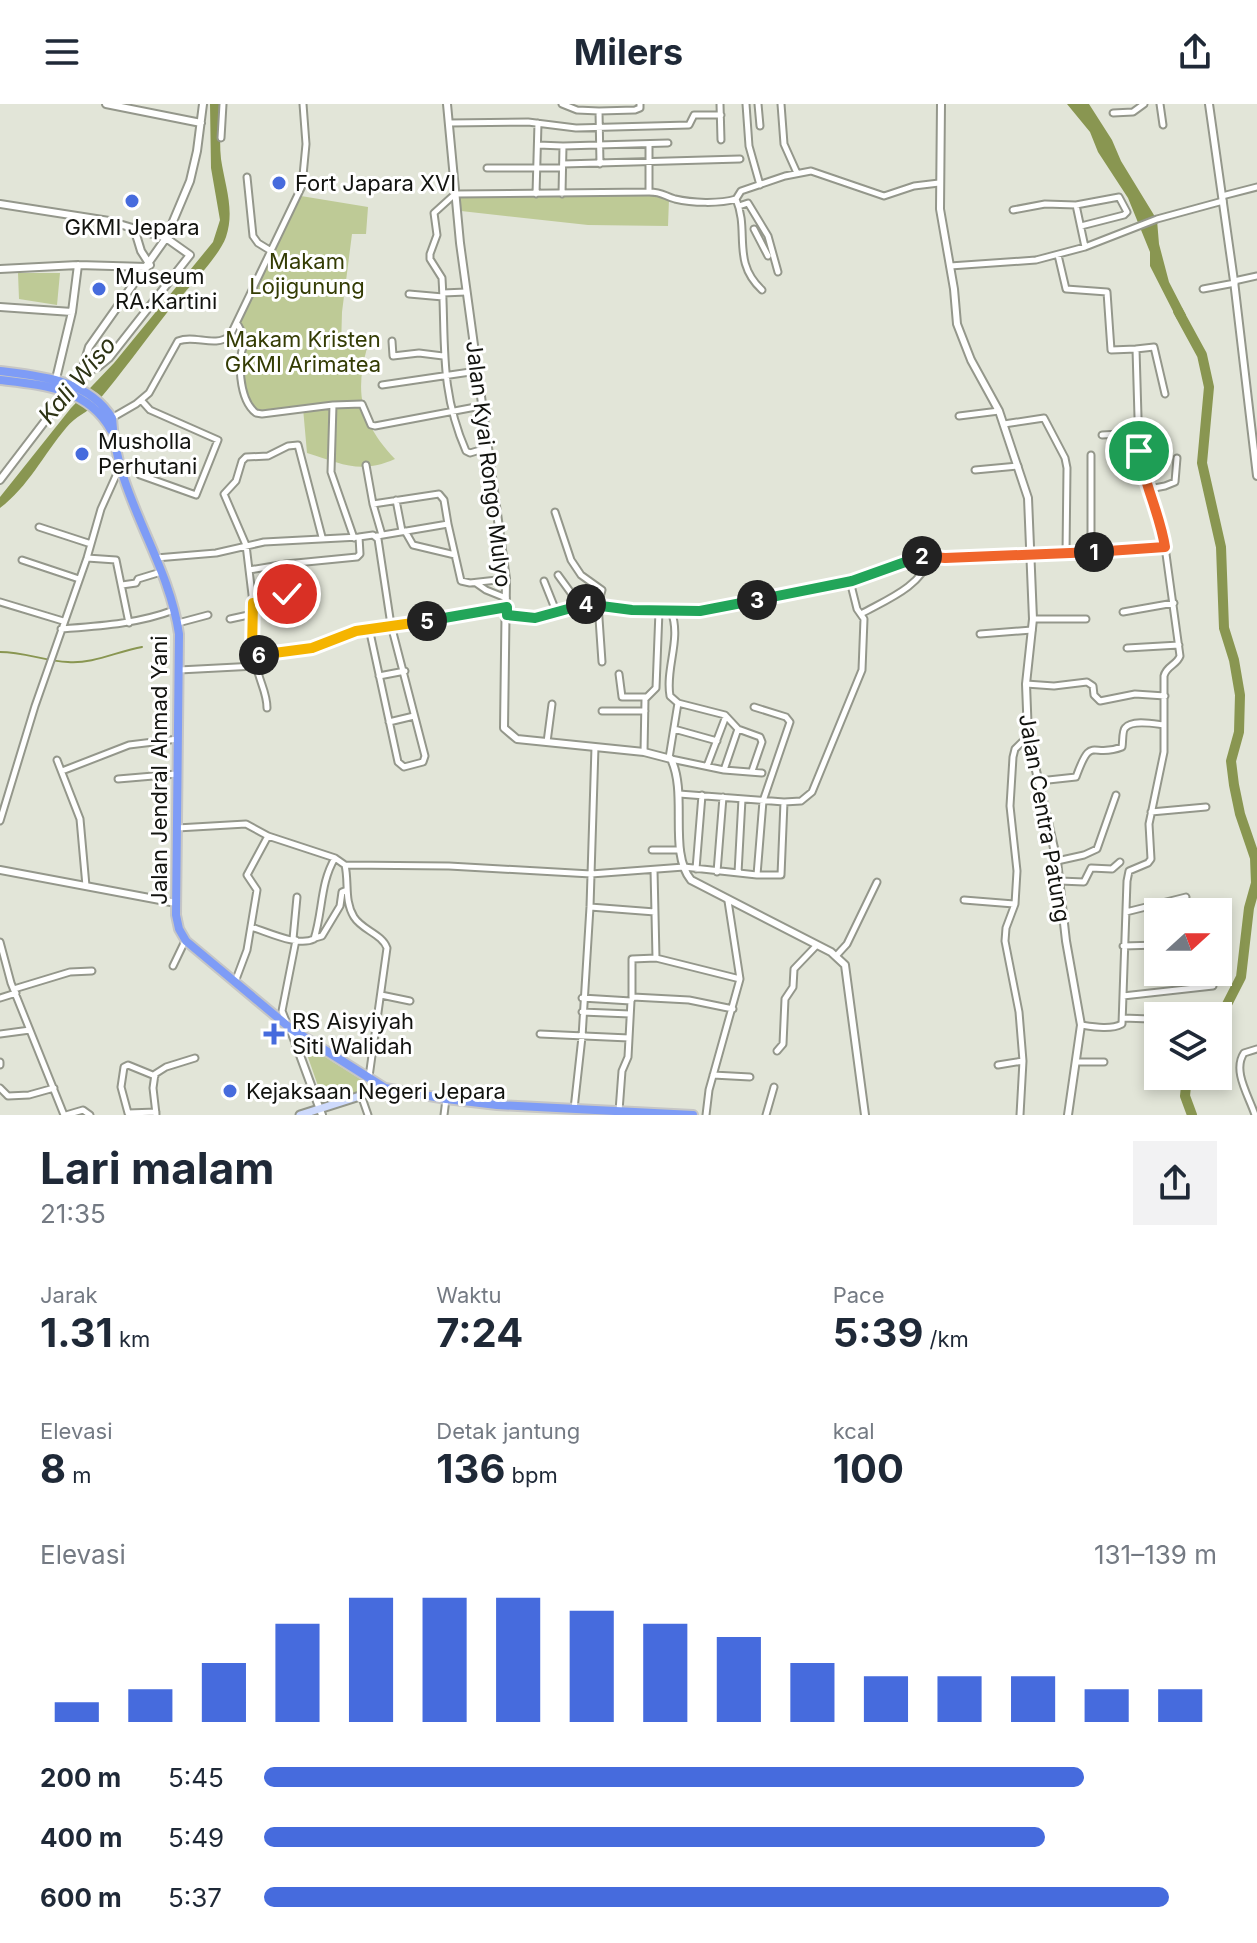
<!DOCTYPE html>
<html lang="id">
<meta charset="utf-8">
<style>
:root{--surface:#fff;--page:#f2f2f3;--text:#1f2937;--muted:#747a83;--accent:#466bdd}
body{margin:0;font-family:Inter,sans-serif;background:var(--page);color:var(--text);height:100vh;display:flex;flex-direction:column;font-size:30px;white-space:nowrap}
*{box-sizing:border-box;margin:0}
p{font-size:26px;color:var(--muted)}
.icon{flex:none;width:44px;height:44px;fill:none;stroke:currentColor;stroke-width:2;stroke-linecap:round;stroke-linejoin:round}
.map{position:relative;height:1011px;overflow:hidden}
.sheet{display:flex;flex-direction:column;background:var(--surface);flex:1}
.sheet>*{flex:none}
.needle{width:52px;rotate:69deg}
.buttons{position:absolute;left:1144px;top:794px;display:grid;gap:16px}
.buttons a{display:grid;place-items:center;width:88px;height:88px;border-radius:0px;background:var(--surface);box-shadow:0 4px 12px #0003;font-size:40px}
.pin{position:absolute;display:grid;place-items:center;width:68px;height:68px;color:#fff;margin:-34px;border:4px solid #fff;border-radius:50%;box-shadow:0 2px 8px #0007}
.km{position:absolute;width:40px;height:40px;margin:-20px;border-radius:50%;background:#222;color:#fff;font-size:22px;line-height:40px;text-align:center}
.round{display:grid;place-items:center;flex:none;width:84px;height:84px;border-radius:0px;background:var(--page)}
.headline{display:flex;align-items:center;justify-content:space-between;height:136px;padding:0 40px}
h1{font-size:44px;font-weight:700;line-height:60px}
.metrics{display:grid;grid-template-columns:repeat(3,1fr);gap:12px;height:136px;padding:8px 40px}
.metrics div{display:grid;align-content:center}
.metrics b{font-size:40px;font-weight:700}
.metrics small{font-size:22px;font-weight:400}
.metrics p{font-size:22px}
.chart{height:224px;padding:16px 40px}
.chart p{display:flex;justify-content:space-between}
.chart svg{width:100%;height:144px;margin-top:8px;stroke:var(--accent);stroke-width:6}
ul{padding:0 40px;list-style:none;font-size:26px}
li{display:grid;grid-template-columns:128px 96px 1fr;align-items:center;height:60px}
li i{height:20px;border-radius:10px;background:var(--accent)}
header{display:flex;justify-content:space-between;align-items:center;height:104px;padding:0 40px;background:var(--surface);font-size:36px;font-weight:700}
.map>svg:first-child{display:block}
.green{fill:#beca96}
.water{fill:#899651}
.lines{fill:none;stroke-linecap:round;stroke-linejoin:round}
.stream{stroke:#899651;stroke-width:2}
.river{stroke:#899651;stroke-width:10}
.minor-casing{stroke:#94978b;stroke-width:9}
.tertiary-casing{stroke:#94978b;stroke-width:10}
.secondary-casing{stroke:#94978b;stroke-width:11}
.trunk-casing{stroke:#c6c6c5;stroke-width:12}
.minor{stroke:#fff;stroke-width:5}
.tertiary{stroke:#fff;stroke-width:6}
.secondary{stroke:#cedafc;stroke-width:7}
.trunk{stroke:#7e9cf6;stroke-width:8}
.split-1-casing{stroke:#fff;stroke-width:16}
.split-2-casing{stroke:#fff;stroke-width:16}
.split-3-casing{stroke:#fff;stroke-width:16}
.split-4-casing{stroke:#fff;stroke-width:16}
.split-5-casing{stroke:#fff;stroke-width:16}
.split-6-casing{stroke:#fff;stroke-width:16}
.split-7-casing{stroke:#fff;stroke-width:16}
.split-1{stroke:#f0652b;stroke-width:10}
.split-2{stroke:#f0652b;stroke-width:10}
.split-3{stroke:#22a559;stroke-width:10}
.split-4{stroke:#22a559;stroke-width:10}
.split-5{stroke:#22a559;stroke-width:10}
.split-6{stroke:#f5b400;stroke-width:10}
.split-7{stroke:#f5b400;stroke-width:10}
.poi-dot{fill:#466bdd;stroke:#fff;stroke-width:3}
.labels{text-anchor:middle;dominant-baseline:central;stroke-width:6;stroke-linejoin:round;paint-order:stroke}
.poi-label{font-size:22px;fill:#12130f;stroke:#fff;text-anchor:start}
.park-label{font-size:22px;fill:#343c04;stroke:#fff}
.street-label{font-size:22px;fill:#12130f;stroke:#fff}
.water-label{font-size:24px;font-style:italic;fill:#2d3314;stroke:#fff}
</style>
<header><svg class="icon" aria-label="menu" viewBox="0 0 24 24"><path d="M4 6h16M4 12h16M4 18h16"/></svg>Milers<svg class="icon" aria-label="share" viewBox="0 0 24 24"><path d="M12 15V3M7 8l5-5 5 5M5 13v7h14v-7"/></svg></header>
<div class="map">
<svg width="1257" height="1011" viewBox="0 0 1257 1011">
<rect width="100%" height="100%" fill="#e2e5d8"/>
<path class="green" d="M661,90L669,95L668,122L588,121L461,107L459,92Z
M301,92L368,103L366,130H352L342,208L341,243L367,244C354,291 362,320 395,355C359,371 341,359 307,349L303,304L257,308C241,288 239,260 246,235L238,219Z
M18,169H60L57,201L19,195Z
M303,939L373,983L324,999Z"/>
<path class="water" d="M210,0H222C221,18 219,37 221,55C225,82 235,106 226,133C218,155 182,190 166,210C143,239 122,269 98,297C88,309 75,312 66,324C44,350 28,383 0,404V393L71,304L114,259L213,138L220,116L211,64Z
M1067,0H1089L1112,36L1121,57L1157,116L1159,140L1169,178L1186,211L1184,217L1177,215L1150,162V148L1128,94L1098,48L1090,28Z"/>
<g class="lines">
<path class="stream" d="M0,548C24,548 45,557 68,558C93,560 118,547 142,543"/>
<path class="river" d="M1178,207L1202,251L1209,283L1202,359L1221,443L1224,524L1234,556L1240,591L1239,628L1231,657L1234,681L1240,710L1255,754L1256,779L1249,804L1241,873L1218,918
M1187,972L1185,992L1192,1011"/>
<defs>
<path id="minor" d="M562,0L577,6L599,7L600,60
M720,0L721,36
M746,0L749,42L760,81
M758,0L760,22
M781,0L784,40L797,69
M1160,0L1163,21
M599,7L635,6L640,4V0
M1113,9L1133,8L1144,0
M449,19L528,18L576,24L689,21L694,11H721
M221,34L223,0
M649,40V88
M538,41L563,42L562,90
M563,42L668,39
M563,60L740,55
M487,64H562
M247,73L253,132L258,139L271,147
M536,90L538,19
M1222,92L1257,83
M736,95C750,128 731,157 762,186
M1076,101L1119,93L1127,108L1124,111L1081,122
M739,102L748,99L768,132L778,168
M1013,106L1045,100L1076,101L1085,143
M754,125L768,152
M1058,151L1066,185L1107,188L1111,246L1136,245L1139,347L1148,383L1162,421L1180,552C1177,561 1166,562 1164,572V648L1149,720L1151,755L1148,759L1129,767L1127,777L1122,920C1111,926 1094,923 1081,921
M950,162L1036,156L1085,143L1157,115L1223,97
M1234,177L1257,172
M1203,185L1235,179
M443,189L466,188
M409,190L443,193
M238,221L246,236C236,254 239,296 256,309L262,310L333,301L362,300L371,321L375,322L481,302
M392,237L393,252L419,249L443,252
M1136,245L1154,243L1165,290
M382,281L477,267
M333,301L331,368L354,434
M959,312L999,307
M110,315L136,300L149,289L178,237C195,230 214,244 230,232L302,82L306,40L303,0
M1004,320L1044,314L1065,354L1067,364L1066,450
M1102,331L1139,329
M487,344L470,349L466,347C439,285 446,238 442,174L430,155V150L437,131L434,109L455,90L649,88C663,88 664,92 675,95C692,99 719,100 736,95L741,87L785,72L811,67L884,92L914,82L939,79
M366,361L373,400
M975,366L1018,362
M140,371L196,391L218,336L150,306L141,296
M1149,385L1165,382L1175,378L1177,354
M396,396L402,427
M555,408L571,456L581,471L602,486L598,500L602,558
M39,423L91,440
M405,427L413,441L455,451
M382,431L373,400L439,390L444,396L448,420
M377,432L448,420L461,477L470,479L506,475
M322,433L298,341L288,342L268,352L246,353L242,357L236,377L224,390L246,441L253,499L252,546L257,551L312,544L369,524L506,503
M359,433L373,431L378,435L391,521L425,652L423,658L404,663L398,658L369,524
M1091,448V351
M87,454L116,456L129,519
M156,454L216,449L264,438L359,433L360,450L357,453L286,460L249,466
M22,456L79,475
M558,471L579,500
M544,477L556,507
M476,479L486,486L506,494
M122,481L136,479L138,475L161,468
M0,498L63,517
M253,499L282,495L287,490
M671,507H700L852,477
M1123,508L1174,499
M861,510C888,495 920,483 931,453
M507,511L535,514L583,500L671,507C682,535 665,564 670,592L678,599L725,611L738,625L760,633L762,638L752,667
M230,515L253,510
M1033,515H1086
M178,519L208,511
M61,525C99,522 137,520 174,506
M980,530L1032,526
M1127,544L1179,541
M257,551C254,571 267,584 267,604
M179,566L256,562
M619,570L622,593H646
M379,572L405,567
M1026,580L1054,582L1087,578L1093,582L1094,591L1100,597L1135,590L1165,592
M754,603L786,613L790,618L763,697L757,771
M602,607H645
M389,618L414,612
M674,625L717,637
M547,638L552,600
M644,648L645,595L656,584L659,507
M669,654L678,599
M671,655L724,666L762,669
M57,656L80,715L86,782
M707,662L726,612
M724,666L738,625
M62,667L129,641L178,635
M118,675L177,670
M1039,677L1076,673C1092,629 1091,655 1122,643C1123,639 1122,627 1125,624C1132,615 1155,620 1164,621
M784,698L801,697L812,688L862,566L864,515L857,505L851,481L855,475L920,452H1030L1165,443
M1151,708L1206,703
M0,717L35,602L87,454L101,405L119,365
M177,724L246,720L268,732L335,754L345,761C349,778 344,797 354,813C362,826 382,830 387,844L369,973
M652,746H680
M1057,757L1084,751L1097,745L1116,691
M345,761L449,762L591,770L684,763L757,771H781L784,698L679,690
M696,765L702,691
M654,766L656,854L740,875
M717,768L723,693
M738,769L742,695
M1060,777L1084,778L1091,764L1112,765L1120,758
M964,796L1014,800
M590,803L655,808
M1126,808L1186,793
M251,823C268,828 298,843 314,835C323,807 320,779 335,754
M315,834L322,832L340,802L342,788L347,786
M293,835L297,793
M0,838L11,879L64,1011
M1123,842L1158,841
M836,852L847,840L877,778
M173,862L185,837
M235,878L247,846L257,786L247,771L268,732
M14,885L70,868L92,867
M381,891L410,897
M1123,892L1213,882
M632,893V855L656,854
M0,894L16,889
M582,894L631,897
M582,908L630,910
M1123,914L1150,915
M286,917L282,907L296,836
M0,930L30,926
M540,930L629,934
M777,947L783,940L785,895L793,883L794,865L816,842
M0,958V961
M1076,958H1104
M998,961L1023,957
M713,971L750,973
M155,972L128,961L124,963L121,983L128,1009L156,1008
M0,984L8,992L29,991L54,984
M361,991L368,1011
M574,1005L582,933L590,803L595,643
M619,1007L622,967L628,953L631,897L633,893L689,896L733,905
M156,1010L153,984L155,970L166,963L195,954
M66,1011L83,1006L90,1011
M444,1011L446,995
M706,1011L709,986L740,875L728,797
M766,1011L774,983
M1020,1011L1023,957L1019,908L1005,837L1006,824L1015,800L1017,767L1010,702L1013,653L1015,645L1028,632
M1255,1011C1249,992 1232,967 1244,949L1257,945"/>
<path id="tertiary" d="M106,0L201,19
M447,0L460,139L506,475L504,624L517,635L644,648L671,655C688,690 668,748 691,776L831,848L845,861L865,1011
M941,0L940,105L954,185L957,220L971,256L999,307L1028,394L1033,515L1026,580L1028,632L1057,757L1066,837L1081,921L1068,1011
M1209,0L1234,177L1257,372
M0,100L109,117L166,134L190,151L109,254L98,263L81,270
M134,124L141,147L150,161
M0,165L78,161L147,163
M0,203L72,208
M55,279L72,208L78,161
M0,376L81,270L89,243L166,134L190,77L197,47L203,0
M0,766L176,799
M290,924L322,1011"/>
<path id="secondary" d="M300,1011L385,984"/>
<path id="trunk" d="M0,267C40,272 89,276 112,314C116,393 168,454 179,530L176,811L179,825L186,837L290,924L385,984L446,995L497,1001L693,1011
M0,276C43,281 88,284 111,326"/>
</defs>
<use href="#minor" class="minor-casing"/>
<use href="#tertiary" class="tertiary-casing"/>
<use href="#secondary" class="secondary-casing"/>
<use href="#trunk" class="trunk-casing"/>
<use href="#minor" class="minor"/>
<use href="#tertiary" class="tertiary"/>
<use href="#secondary" class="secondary"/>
<use href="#trunk" class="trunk"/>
</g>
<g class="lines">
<defs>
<path id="split-1" d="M1094,448L1165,443C1160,410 1144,380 1139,347"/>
<path id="split-2" d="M922,452L945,454L1094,448"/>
<path id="split-3" d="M757,496L852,477L922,452"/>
<path id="split-4" d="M586,500L632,506L700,507L757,496"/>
<path id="split-5" d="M427,517L507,503V511L535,514L586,500"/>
<path id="split-6" d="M259,551L312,544L356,527L427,517"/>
<path id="split-7" d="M259,551L252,546L253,499L282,495L287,490"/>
</defs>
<use href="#split-1" class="split-1-casing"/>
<use href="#split-2" class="split-2-casing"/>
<use href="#split-3" class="split-3-casing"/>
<use href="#split-4" class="split-4-casing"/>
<use href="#split-5" class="split-5-casing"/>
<use href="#split-6" class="split-6-casing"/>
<use href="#split-7" class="split-7-casing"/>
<use href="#split-1" class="split-1"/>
<use href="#split-2" class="split-2"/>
<use href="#split-3" class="split-3"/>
<use href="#split-4" class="split-4"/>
<use href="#split-5" class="split-5"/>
<use href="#split-6" class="split-6"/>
<use href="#split-7" class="split-7"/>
</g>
<g class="poi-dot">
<circle cx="279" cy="79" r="8"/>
<circle cx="132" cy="97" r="8"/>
<circle cx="99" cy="185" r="8"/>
<circle cx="82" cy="350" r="8"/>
<path d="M270 918h8v8h8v8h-8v8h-8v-8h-8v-8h8z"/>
<circle cx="230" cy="987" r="8"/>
</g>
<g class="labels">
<g class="poi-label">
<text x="295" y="79">Fort Japara XVI</text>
<text x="132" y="123" text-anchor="middle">GKMI Jepara</text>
<text x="115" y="172">Museum<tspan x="115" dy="25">RA.Kartini</tspan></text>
<text x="98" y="337">Musholla<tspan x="98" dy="25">Perhutani</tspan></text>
<text x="292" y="917">RS Aisyiyah<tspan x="292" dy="25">Siti Walidah</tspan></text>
<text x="246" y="987">Kejaksaan Negeri Jepara</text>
</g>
<g class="park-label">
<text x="307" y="157">Makam<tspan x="307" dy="25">Lojigunung</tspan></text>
<text x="303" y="235">Makam Kristen<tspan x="303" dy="25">GKMI Arimatea</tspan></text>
</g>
<g class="street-label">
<text transform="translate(489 360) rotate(83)">Jalan Kyai Rongo Mulyo</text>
<text transform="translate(159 666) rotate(-90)">Jalan Jendral Ahmad Yani</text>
<text transform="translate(1045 714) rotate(80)">Jalan Centra Patung</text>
</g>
<g class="water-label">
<text transform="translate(77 276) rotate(-50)">Kali Wiso</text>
</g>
</g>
</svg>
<div class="buttons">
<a><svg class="needle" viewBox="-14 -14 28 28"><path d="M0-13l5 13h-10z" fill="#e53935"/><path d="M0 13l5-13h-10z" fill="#747a83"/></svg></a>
<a><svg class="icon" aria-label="layers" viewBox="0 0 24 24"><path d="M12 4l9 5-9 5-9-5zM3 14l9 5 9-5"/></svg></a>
</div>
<div class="pin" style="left:1139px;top:347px;background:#1e9e55"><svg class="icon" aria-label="arrive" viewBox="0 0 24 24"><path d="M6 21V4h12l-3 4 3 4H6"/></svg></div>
<div class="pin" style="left:287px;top:490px;background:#d93025"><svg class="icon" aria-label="check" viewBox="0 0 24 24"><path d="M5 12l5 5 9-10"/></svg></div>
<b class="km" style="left:1094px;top:448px">1</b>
<b class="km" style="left:922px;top:452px">2</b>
<b class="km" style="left:757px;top:496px">3</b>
<b class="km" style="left:586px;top:500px">4</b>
<b class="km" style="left:427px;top:517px">5</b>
<b class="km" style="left:259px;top:551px">6</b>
</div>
<section class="sheet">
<div class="headline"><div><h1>Lari malam</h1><p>21:35</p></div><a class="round"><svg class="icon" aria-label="share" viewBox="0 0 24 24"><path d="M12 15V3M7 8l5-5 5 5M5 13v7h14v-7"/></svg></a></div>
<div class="metrics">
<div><p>Jarak</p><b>1.31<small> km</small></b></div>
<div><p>Waktu</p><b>7:24</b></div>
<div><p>Pace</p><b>5:39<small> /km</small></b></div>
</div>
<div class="metrics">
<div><p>Elevasi</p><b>8<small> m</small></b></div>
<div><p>Detak jantung</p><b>136<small> bpm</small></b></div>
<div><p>kcal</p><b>100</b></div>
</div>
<div class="chart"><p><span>Elevasi</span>131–139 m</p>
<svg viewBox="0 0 160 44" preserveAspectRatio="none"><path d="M5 44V38M15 44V34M25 44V26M35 44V14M45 44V6M55 44V6M65 44V6M75 44V10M85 44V14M95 44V18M105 44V26M115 44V30M125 44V30M135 44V30M145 44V34M155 44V34"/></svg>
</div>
<ul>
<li><b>200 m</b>5:45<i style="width:86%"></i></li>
<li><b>400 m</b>5:49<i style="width:82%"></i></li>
<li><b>600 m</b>5:37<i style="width:95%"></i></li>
</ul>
</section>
